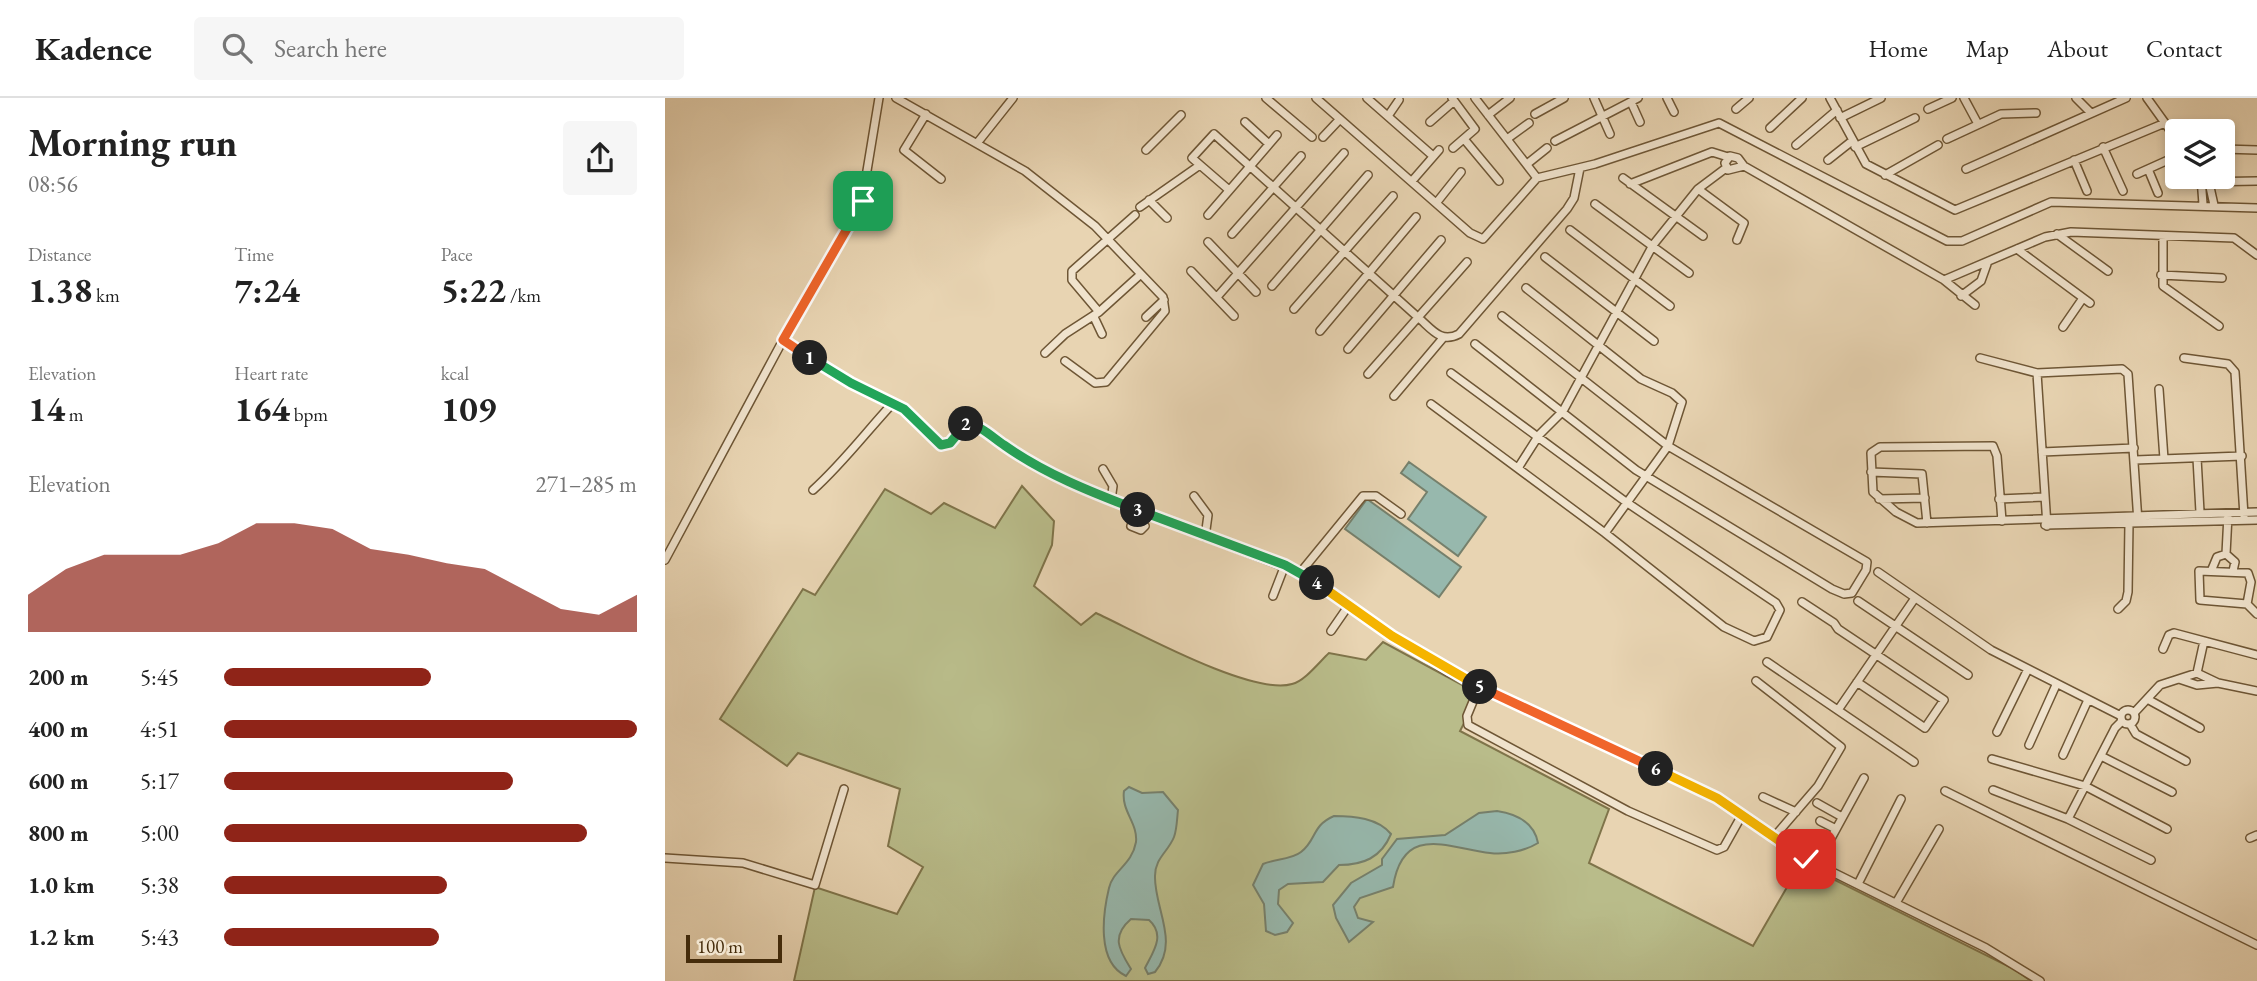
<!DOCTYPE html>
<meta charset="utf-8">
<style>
:root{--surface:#fff;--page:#f6f6f6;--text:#222;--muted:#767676;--line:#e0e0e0;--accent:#8f2418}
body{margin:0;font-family:"EB Garamond",serif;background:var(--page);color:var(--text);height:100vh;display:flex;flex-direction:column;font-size:26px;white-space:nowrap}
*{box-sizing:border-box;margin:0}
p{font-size:23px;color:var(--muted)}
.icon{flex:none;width:38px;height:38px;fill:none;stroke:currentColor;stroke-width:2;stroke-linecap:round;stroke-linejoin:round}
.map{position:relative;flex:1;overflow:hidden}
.drawer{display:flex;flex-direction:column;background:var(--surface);width:665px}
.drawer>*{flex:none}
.controls{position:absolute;left:1500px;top:21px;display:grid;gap:14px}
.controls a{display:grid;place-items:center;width:70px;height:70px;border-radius:7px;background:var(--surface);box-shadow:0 4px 10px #0003;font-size:35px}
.scale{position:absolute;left:21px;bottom:18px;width:96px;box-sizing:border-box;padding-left:7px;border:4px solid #452c0b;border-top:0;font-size:19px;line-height:24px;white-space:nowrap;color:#452c0b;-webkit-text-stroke:5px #f0e3cd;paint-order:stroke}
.pin{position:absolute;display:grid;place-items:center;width:60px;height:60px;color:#fff;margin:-30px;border-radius:14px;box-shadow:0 4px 10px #0006}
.km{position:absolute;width:35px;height:35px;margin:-18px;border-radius:50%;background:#222;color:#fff;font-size:19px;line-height:35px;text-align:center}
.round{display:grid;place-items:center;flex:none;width:74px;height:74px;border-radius:7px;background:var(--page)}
.overview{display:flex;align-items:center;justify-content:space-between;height:119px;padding:0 28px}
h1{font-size:38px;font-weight:700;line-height:52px}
.stats{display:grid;grid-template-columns:repeat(3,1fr);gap:10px;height:119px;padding:7px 28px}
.stats div{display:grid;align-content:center}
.stats b{font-size:35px;font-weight:700}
.stats small{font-size:19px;font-weight:400}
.stats p{font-size:19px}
.chart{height:196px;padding:14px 28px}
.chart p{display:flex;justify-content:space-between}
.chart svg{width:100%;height:126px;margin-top:7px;fill:var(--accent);opacity:.7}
ul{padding:0 28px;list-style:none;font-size:23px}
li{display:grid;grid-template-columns:112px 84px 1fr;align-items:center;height:52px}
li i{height:18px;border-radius:9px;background:var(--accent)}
header{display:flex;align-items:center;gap:42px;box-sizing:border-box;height:98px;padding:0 35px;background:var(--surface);border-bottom:2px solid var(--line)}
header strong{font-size:33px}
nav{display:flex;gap:38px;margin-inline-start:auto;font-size:24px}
.search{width:490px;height:63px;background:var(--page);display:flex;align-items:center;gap:18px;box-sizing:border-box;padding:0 24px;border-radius:7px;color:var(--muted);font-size:26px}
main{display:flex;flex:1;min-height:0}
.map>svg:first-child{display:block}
.green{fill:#b9bc8a;stroke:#7f744a;stroke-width:2}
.water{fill:#97b8ad;stroke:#76806c;stroke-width:2}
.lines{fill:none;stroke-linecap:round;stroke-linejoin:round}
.minor-casing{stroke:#6e5635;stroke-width:10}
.minor{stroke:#f0e3cd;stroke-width:7}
.split-1-casing{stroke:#fff;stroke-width:14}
.split-2-casing{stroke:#fff;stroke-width:14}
.split-3-casing{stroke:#fff;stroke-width:14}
.split-4-casing{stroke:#fff;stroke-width:14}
.split-5-casing{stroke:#fff;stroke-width:14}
.split-6-casing{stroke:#fff;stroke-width:14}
.split-7-casing{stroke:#fff;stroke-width:14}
.split-1{stroke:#f0652b;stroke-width:9}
.split-2{stroke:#22a559;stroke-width:9}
.split-3{stroke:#22a559;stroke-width:9}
.split-4{stroke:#22a559;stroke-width:9}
.split-5{stroke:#f5b400;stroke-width:9}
.split-6{stroke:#f0652b;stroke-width:9}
.split-7{stroke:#f5b400;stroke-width:9}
</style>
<header>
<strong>Kadence</strong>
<div class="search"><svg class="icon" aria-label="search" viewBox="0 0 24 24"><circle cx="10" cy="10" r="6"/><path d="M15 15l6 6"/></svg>Search here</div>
<nav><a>Home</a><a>Map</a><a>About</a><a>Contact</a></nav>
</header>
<main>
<section class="drawer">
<div class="overview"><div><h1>Morning run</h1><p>08:56</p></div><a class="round"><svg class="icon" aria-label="share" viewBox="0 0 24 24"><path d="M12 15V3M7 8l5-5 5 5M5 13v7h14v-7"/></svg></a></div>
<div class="stats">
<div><p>Distance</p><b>1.38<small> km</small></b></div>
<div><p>Time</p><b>7:24</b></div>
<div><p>Pace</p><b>5:22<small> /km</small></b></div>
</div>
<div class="stats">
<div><p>Elevation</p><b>14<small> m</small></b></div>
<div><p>Heart rate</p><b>164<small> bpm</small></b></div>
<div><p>kcal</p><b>109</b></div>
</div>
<div class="chart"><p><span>Elevation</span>271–285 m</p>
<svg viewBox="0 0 160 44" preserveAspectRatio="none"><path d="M0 44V31L10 22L20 17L30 17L40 17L50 13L60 6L70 6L80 8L90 15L100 17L110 20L120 22L130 29L140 36L150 38L160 31V44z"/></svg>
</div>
<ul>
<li><b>200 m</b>5:45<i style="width:50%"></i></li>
<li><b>400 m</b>4:51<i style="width:100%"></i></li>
<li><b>600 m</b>5:17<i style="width:70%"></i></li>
<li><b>800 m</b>5:00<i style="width:88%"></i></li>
<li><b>1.0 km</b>5:38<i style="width:54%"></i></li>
<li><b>1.2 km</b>5:43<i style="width:52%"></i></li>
</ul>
</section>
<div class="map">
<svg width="1592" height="883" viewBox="0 0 1592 883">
<rect width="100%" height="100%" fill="#e8d4b2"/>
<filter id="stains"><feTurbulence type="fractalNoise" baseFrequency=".00286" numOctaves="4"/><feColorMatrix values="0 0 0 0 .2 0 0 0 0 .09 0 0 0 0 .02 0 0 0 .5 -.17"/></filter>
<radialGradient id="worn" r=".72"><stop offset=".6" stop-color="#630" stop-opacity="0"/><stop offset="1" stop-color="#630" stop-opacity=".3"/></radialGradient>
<path class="green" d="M357,388L389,423L387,447L369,488L416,527L431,515C472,534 587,598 627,586C640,583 655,563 664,555L701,562L718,544L814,596L795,633L944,711L924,765L1088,848L1136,765L1349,871L1366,883H129L150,789L232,816L258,769L223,748L235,691L133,655L122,668L55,621L138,491L150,497L220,391L266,416L279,405L330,430Z"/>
<path class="water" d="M744,364L821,419L793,458L743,421L762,394L736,375Z
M702,401L796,469L774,499L680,431Z
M464,689L477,695L498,694L513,712C512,720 512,731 509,739C503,754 490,760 490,778C489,810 515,844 490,874L483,876L480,870C488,854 501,837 484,822L466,821C445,839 455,853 466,871L461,878C431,864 438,815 444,790C448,772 467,767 471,744C473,725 456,713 459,693Z
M832,713C852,716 869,724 873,745C860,753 840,757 825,755C783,750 738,725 728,789L695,800L689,809L693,820L708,824L684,844L671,820L668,807L686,785L717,767V761L732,741L780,737L814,715Z
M669,718C689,718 713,720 726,736C716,760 698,767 674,767L658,784L623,786L614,792L613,806L628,825L622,834L610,837L601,833L599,806L588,787L598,766C609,761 626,762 636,754C652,742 646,728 669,718Z"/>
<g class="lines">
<defs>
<path id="minor" d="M231,0L360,73L430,128L498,199L500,213L441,284L430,285L400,263
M601,0L647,39
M651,0L805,135L818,141L872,80L930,66L1054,25L1282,143H1297L1386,104L1592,110
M702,0L768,58
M787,0L810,31L788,50
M810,0L872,80
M929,0L945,36
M1002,0L1009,14
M1165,0L1201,66L1290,112L1500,25L1512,43
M1299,0L1313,26
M1411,0L1426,15
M1482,0L1500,25
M966,4L975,24
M1071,11L1084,0
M1263,11L1287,0
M261,16L239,52L276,81
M870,16L899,0
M823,17L845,0
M723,18L734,2
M1175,20L1216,0
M580,24L604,46
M765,24L789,3
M1105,30L1137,0
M658,39L675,21
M799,41L834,83
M842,41L864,25
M1282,41L1336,16L1371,15
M890,43L973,0
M313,44L348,0
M1131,47L1172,12
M1190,49L1250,20
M1438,49L1458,93
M1558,51L1592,52
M481,52L516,17
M1065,58L1073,60L1079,68L1063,72L1060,65Z
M1163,62L1187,43
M1409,62L1422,93
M862,66L882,50
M1079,68L1279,182L1380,139L1406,134L1569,140L1592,157
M1301,71L1461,0
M1483,71L1493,95
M1472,76L1512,58
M1220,77L1273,47
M1535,79L1545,89L1549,107
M958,80L1038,138
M1536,80L1538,106
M747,83L774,52
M1535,84L1592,83
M965,86L1047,54L1063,59
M1033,91L1079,125L1072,142
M564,92L527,60L549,36L756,222C768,233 777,245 794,236L902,111L909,100L915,70
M484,102L502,120
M772,104L796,74
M930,106L1024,175
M475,109L535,67
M543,117L612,37
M905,132L1005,208
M567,136L636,58
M1392,136L1443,173
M1498,138V188L1554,228
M543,144L591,194
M1352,151L1425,205
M880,159L989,243
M526,173L569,218
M1496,177L1557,180
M1279,182L1310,207
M607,188L703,77
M861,190L976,281L1007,295L1017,304L1003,348L940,435
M1296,198L1316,183L1322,166
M552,199L679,55
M629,211L728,98
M434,214L476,176
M429,219L437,236
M481,219L499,202
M1398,229L1418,200
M655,233L751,119
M118,242L166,274L239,311L276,347L285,345L301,326L309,327L346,353L403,385L635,475L783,574L1052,700L1141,761L1321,850L1375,883
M810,246L971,372L1167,491L1179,496L1187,495L1201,472L1202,464L1003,348L837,218
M683,251L776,142
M380,255L400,236L434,214L407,182V173L470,117
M1315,260L1372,275
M1519,260L1563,266L1570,274L1579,418
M703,276L802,164
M1494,291L1499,361
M729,298L778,240
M766,306L940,435L1059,529L1089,543L1102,539L1115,512L1111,505L961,404L786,275
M1377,354L1469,350
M1532,360L1535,414
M1470,362L1577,358
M853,370L874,337L898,313L988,147L1033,91L1061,70
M438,371L448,388L446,402
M1206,374L1257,376L1262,425
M148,392C178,365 201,334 228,305
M529,398L543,417L540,439
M1214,401L1260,400
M1334,401L1379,399
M471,412L466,428L476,432L480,428
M1337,423L1332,358L1328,348L1215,349L1206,355L1208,394L1231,414L1252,425L1592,414
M1380,427L1592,422
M1382,428L1372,275L1457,271L1463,276L1473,424
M1561,456L1570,464L1568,473
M0,462L118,242L197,103L214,0
M1547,471L1552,459L1561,456L1563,417
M1213,474L1326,552L1456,618
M635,475L698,398H711L736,416
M608,498L620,467
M1193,503L1303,577
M1137,504L1169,525L1173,531L1279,602L1260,630L1192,584
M1582,506L1586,484L1583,475L1534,473L1535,502L1582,506L1592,516
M1453,511L1461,503L1463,494L1464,425
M666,533L684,507
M1498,551L1504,537L1509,535L1592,557
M1102,564L1249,664
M1532,575L1539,543
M1514,581L1532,587L1553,585
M1091,583L1176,649L1153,688L1109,739
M814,589L802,618L803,627L963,713L1052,752L1059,749L1077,717
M1484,602L1535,630
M1456 619a7 7 0 1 1 14 0a7 7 0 1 1-14 0Z
M1173,612L1250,500
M1469,615L1495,587L1532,575L1553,585L1592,593
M1465,626L1471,636L1521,663
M1332,634L1362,573
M1364,647L1391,587
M1398,657L1423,602
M1436,658L1507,694
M1327,661L1420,688L1502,731
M1328,692L1403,721L1486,762
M1280,693L1592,847
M1098,699L1131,714
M1152,705L1177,719
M1403,721L1450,630L1457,623
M1155,723L1171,731
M1585,740L1592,737
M0,760L78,765L150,787L179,691
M1152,766L1199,680
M1193,786L1236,701
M1231,805L1274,731"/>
</defs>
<use href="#minor" class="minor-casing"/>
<use href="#minor" class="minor"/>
</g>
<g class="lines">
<defs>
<path id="split-1" d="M145,260L118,242L198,103"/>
<path id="split-2" d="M145,260L186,285L239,311L276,347L285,345L301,326"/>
<path id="split-3" d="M301,326C315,326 328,340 339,347C380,376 426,394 473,412"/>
<path id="split-4" d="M473,412L620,467L652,485"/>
<path id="split-5" d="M652,485L727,538L815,589"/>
<path id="split-6" d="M815,589L991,671"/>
<path id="split-7" d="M991,671L1052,700L1141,761"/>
</defs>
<use href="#split-1" class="split-1-casing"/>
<use href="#split-2" class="split-2-casing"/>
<use href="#split-3" class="split-3-casing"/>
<use href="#split-4" class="split-4-casing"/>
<use href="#split-5" class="split-5-casing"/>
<use href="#split-6" class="split-6-casing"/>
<use href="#split-7" class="split-7-casing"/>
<use href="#split-1" class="split-1"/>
<use href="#split-2" class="split-2"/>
<use href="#split-3" class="split-3"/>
<use href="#split-4" class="split-4"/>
<use href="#split-5" class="split-5"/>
<use href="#split-6" class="split-6"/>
<use href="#split-7" class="split-7"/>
</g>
<rect width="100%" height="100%" filter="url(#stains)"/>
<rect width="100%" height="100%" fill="url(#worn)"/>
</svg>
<div class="controls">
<a><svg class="icon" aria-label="layers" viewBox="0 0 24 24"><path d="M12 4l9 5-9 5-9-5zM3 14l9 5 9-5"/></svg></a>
</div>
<div class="scale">100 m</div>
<div class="pin" style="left:198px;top:103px;background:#1e9e55"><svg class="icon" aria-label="arrive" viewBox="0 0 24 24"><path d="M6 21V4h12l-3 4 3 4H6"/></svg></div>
<div class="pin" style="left:1141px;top:761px;background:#d93025"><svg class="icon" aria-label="check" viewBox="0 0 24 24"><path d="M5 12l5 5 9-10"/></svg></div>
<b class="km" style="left:145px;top:260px">1</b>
<b class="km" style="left:301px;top:326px">2</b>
<b class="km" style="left:473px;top:412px">3</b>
<b class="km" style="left:652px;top:485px">4</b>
<b class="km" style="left:815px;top:589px">5</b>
<b class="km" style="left:991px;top:671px">6</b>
</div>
</main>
